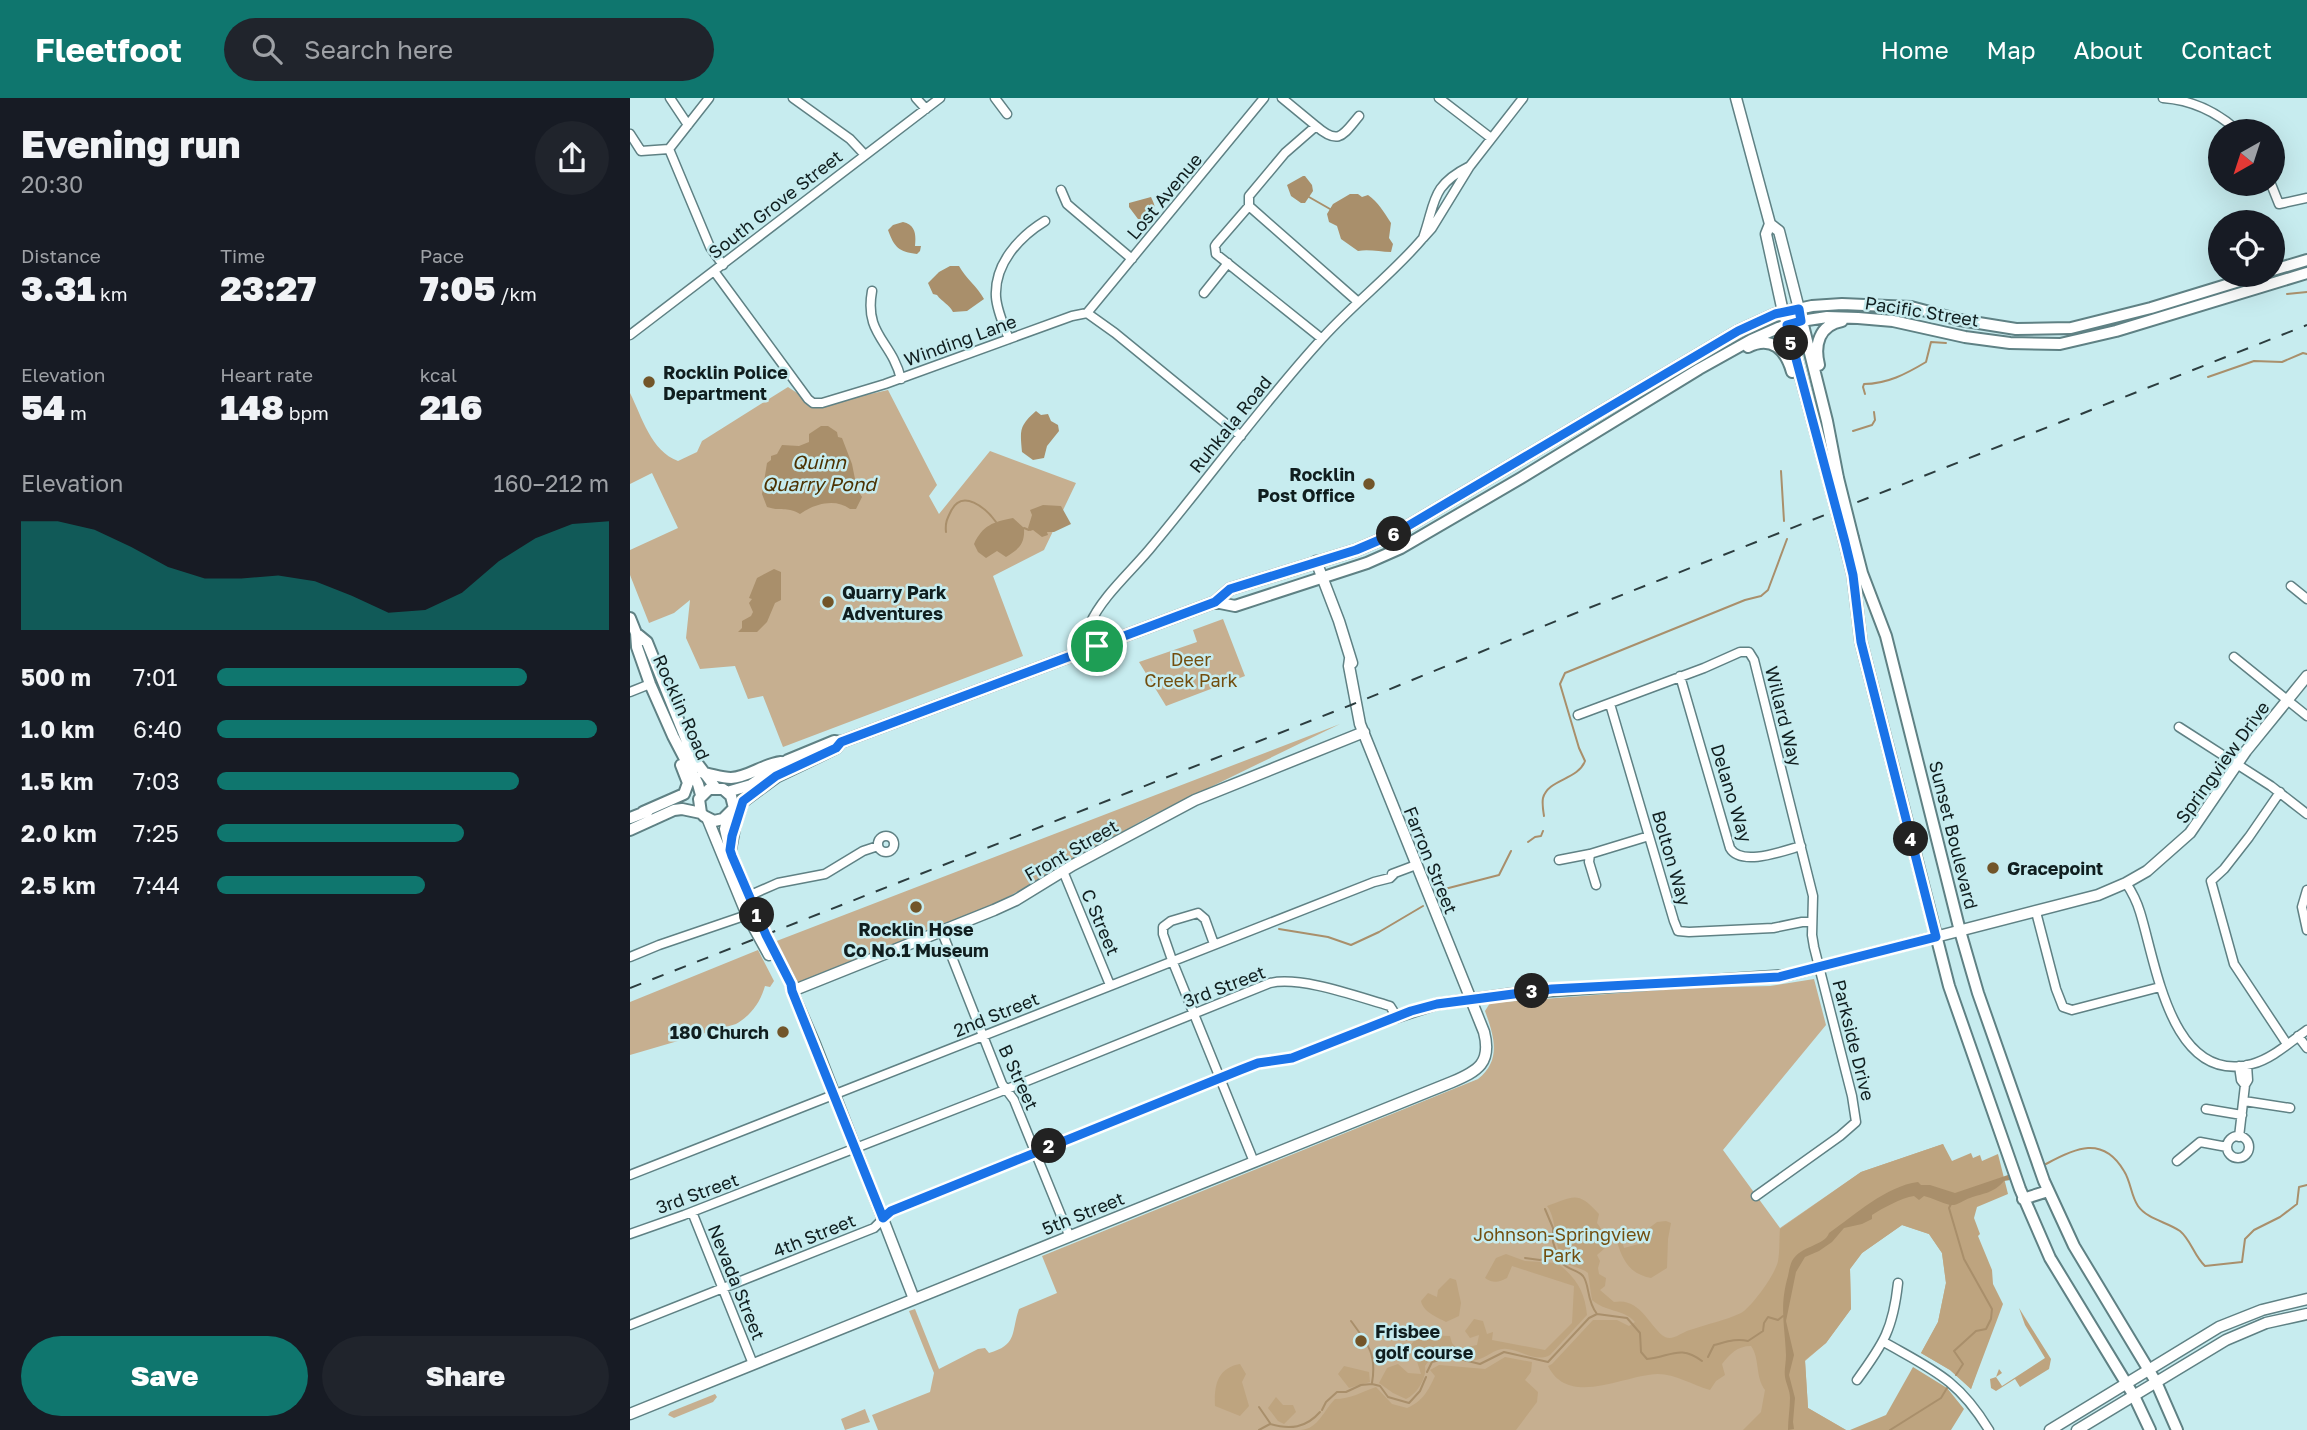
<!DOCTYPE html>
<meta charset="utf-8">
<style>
:root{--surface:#171b24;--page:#20242c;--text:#f1f3f6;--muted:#9ea1a6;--accent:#0f766e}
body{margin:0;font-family:"Golos Text",sans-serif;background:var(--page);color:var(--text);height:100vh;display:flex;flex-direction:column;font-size:26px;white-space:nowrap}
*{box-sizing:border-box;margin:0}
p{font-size:23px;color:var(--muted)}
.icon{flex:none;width:38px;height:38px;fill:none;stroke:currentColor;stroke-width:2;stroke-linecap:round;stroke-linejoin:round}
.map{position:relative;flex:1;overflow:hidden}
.drawer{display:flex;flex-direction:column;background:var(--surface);width:630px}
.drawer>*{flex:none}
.needle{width:46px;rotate:219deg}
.controls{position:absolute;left:1578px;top:21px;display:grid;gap:14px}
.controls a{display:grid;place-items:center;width:77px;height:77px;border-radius:50%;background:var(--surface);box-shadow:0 7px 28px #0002;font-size:35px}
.pin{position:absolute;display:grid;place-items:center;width:60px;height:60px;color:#fff;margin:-30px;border:4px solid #fff;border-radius:50%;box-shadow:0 2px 7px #0007}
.km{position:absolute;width:35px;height:35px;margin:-18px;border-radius:50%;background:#222;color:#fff;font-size:19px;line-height:35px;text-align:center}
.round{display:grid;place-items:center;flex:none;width:74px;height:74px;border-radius:37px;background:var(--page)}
.head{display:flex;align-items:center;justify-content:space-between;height:119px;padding:0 21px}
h1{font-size:38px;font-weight:800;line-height:52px}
.metrics{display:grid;grid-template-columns:repeat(3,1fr);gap:10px;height:119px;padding:7px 21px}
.metrics div{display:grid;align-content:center}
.metrics b{font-size:35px;font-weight:800}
.metrics small{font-size:19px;font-weight:400}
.metrics p{font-size:19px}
.chart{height:196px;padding:14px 21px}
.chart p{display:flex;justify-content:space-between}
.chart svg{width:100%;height:126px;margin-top:7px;fill:var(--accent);opacity:.7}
.primary-button{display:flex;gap:14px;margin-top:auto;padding:14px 21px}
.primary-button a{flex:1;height:80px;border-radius:42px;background:var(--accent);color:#fff;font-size:28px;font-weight:800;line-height:80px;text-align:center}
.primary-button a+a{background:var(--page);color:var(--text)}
ul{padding:0 21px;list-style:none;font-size:23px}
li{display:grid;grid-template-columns:112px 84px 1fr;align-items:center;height:52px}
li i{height:18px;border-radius:9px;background:var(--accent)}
header{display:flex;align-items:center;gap:42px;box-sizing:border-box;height:98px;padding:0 35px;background:var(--accent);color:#fff}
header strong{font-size:33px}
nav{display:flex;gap:38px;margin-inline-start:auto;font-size:24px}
.search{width:490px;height:63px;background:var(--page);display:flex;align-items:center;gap:18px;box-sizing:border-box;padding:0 24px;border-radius:38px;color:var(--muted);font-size:26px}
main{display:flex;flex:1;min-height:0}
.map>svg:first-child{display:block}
.green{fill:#c6af90}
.forest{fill:#bea47f}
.water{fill:#a98f6b}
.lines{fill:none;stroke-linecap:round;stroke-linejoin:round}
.stream{stroke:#a98f6b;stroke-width:2}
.minor-casing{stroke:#5f8184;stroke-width:11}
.tertiary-casing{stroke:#5f8184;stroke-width:13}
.secondary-casing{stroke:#5f8184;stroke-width:14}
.minor{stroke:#fff;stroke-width:8}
.tertiary{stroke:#fff;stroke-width:10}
.secondary{stroke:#fff;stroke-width:10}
.rail{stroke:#2c3d3f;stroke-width:2;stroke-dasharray:12 12;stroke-linecap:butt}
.secondary-bridge-casing{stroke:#5f8184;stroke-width:14;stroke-linecap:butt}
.secondary-bridge{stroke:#fff;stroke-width:10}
.route-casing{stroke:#fff;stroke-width:14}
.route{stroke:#1a73e8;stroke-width:9}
.poi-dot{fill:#725529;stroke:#c7ecef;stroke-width:2.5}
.labels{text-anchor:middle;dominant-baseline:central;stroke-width:5;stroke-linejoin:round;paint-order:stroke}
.street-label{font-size:18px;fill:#101e1f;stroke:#c7ecef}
.poi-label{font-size:18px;font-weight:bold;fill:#101e1f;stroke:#c7ecef;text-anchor:start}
.park-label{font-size:18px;fill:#724e0f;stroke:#c7ecef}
.water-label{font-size:19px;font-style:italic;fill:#4c3101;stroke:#c7ecef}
</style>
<header>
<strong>Fleetfoot</strong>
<div class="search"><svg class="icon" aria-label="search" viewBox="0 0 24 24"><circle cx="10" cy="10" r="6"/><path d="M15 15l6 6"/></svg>Search here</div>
<nav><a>Home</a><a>Map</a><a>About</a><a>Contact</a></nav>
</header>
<main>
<section class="drawer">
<div class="head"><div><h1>Evening run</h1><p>20:30</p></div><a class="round"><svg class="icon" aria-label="share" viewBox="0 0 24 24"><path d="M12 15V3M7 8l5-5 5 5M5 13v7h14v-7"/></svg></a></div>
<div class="metrics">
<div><p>Distance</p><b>3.31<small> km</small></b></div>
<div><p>Time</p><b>23:27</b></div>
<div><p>Pace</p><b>7:05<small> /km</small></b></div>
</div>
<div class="metrics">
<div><p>Elevation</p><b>54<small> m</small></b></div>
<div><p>Heart rate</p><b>148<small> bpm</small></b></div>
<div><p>kcal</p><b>216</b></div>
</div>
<div class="chart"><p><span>Elevation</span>160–212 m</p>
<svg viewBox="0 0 160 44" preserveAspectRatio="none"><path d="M0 44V6L10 6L20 9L30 15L40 22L50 26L60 26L70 25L80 27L90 32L100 38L110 37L120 31L130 20L140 12L150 7L160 6V44z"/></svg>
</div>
<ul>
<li><b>500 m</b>7:01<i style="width:79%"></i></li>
<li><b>1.0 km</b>6:40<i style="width:97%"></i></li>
<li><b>1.5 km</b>7:03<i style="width:77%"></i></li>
<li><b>2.0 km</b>7:25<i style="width:63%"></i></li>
<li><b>2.5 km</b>7:44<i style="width:53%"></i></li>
</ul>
<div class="primary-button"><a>Save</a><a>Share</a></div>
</section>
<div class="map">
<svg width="1677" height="1332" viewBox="0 0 1677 1332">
<rect width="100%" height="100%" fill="#c7ecef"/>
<path class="green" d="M158,289L187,308L258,292L307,387L299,398L309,416L360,353L446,385L414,452L363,478L393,558L153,649L133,598L118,601L105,568L70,571L56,540L60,502L44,515L19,525L0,477V452L48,430L22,375L0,386V295C12,319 21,353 48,363L67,354L72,343Z
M593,521L615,578L536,608L509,564L567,544L563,532Z
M710,626L515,721L364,807L168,885L144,844Z
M128,852L144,883L140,889L135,888C130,905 121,917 106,926L0,957V904Z
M1184,881L1196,927L1093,1052L1150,1130L1231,1074L1313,1046L1368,1210L1341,1291L1320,1272L1291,1255L1308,1224L1316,1185L1312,1155L1299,1136L1272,1127L1232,1155L1220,1171L1221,1211L1196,1245L1175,1263L1178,1310L1216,1332H248L242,1317L300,1294L304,1275L279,1213L285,1211L309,1271L348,1251L355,1250L359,1255C388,1247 381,1234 389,1211L427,1195L412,1158L848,981C872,962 864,938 855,913L860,905L1055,890L1140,888Z
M85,1296L87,1299L83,1304L44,1320L38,1317L40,1314Z
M235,1311L240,1324L215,1332L211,1321Z"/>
<path class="forest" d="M1313,1046L1322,1063L1341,1055L1343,1060L1350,1057L1352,1063L1368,1056L1378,1096L1347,1109L1344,1120L1350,1136L1348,1138L1362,1172L1363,1186L1373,1206L1341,1291L1320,1272L1291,1255L1308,1224L1316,1185L1312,1155L1299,1136L1272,1127L1232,1155L1220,1171L1221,1211L1196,1245L1175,1262L1178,1310L1216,1332H1113L1131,1314L1135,1292C1125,1279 1130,1260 1121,1248C1107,1248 1100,1256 1092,1266L1095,1277L1086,1283L1080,1292C1063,1287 1045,1276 1028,1276C993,1277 939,1310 918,1268L922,1266L963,1222H987L999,1228L1005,1224C994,1211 975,1214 962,1202L958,1175C952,1170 943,1169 938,1166C922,1156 929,1123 917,1108C944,1099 947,1092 969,1116L967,1125C973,1133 976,1139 975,1150L967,1157L970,1163L968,1170L969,1176L976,1180L975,1188L970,1192L984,1204C1011,1199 1019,1229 1035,1239C1043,1243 1052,1234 1060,1232C1077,1226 1094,1223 1111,1215C1122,1209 1146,1175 1148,1163C1150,1153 1149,1141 1150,1131L1231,1074Z
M1036,1123L1041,1125L1038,1141L1037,1170L1021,1180C1000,1176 993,1163 987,1144L992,1143L994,1150L1012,1145L1010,1137L1027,1124Z
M876,1156L895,1163L927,1165C946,1179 955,1194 957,1217L920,1257C906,1265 891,1252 877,1251C866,1249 857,1260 846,1262C829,1266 809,1246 795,1268C797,1280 787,1296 776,1301L763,1295L749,1285L757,1270L768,1266L778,1275L791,1276L785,1257L779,1249L789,1237L820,1238L822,1245L827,1251L847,1247L849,1237L840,1240L835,1233L844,1221L853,1223L857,1236L863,1234L862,1242L915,1252L942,1225L944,1188L882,1168L877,1180C869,1184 864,1186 855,1180L866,1160Z
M820,1180L826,1182L831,1205L829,1218L816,1224C807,1219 793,1214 791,1203L798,1195L807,1199L808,1192Z
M1389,1210L1421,1261L1419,1271L1390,1289L1385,1281L1366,1293L1361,1290L1360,1281L1366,1279L1369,1271L1372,1275L1366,1279L1372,1288L1415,1260L1395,1227Z
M875,1259L902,1264L901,1274L895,1282L908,1294L907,1304L886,1332H671C688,1331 694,1312 705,1301C721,1301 731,1294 746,1289L762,1306L777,1310C793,1303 798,1293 805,1278L800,1272L809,1267L855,1271Z
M610,1266L616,1276L612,1284L619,1308L610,1318L585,1308C584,1288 587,1270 610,1266Z
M714,1268L739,1274L740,1284L719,1290L708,1276Z
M1283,1269L1317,1290L1334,1311L1321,1332H1220L1256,1317Z
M646,1299L653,1307H663L666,1314L654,1326L648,1323L638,1310Z"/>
<path class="water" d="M673,78H675L682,87L683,93L675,105H671L661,98L657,87Z
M720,96H728L732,99L738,97C748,104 754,114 761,125L759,140L763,146L761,154C750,154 739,151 728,153L711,141L707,128L699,124L697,116L703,106Z
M521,99C525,107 528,115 521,122L508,121L499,109V105Z
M273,124C286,127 286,137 285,148H291L290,153L287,156C269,154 264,149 258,132L263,127Z
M320,168H329C336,181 347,188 354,201L337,213L323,214C319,206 312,204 307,197L303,196L298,185L309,174Z
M406,313L411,317L418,316L421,323L428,327L429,333L417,348L414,360L403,362L392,354C390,332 389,328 406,313Z
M191,328H198L207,334L208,339L212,340L222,366L227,391L232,399L226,411H220C205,400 184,406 170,416C157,408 152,414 137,409L132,396L137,365L141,362V358L147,356L152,347L169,348L179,344V336Z
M413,407L431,408L441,426L424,434H417L418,437L412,439L403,432L400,433L398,430L402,417L400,412Z
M383,420L394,430C395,446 389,451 376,459L367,453L356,460L348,454L344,446C353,427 363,424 383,420Z
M144,471L151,474V502L145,505L137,524L127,534H108L112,530V523L121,518L123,514L119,505L122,501L119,500L127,480Z
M1378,1077L1380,1082L1374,1083C1364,1095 1354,1095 1340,1100C1333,1102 1328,1108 1320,1107C1311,1105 1303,1100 1294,1098L1289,1102L1284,1098C1271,1100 1253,1110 1242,1117V1121L1232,1126L1214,1130L1202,1144L1189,1153L1175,1159L1166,1174L1156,1223L1164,1257L1159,1277L1165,1300L1163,1324L1164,1331L1158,1332C1158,1321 1160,1310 1160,1300C1160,1292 1156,1286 1155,1279C1154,1272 1156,1265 1156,1257C1155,1228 1149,1209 1158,1178C1159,1173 1160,1167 1162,1163C1171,1147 1195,1148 1199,1135C1225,1117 1256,1088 1288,1084L1291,1087H1300L1325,1095Z"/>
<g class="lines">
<path class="stream" d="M679,99L700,111
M1657,196L1677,194
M1578,279L1624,263L1652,264L1673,255L1677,256
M1235,296L1233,289L1234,286C1257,286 1276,276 1296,264L1301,244L1316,245
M1223,333L1242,327L1245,322L1244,314
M1151,373L1154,423
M394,430L399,432
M316,434C315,425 317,421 321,413C332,390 356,410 366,424
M914,718C913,712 912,705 913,700C918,681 948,682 955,663L949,650L930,586L935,575L1115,502L1131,498L1138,492L1157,441
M898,744L905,739L911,738L913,733
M807,793L869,777L881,753
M649,831L698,839L721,847L749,834L793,808
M1416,1066C1445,1050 1473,1037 1494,1073C1501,1084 1501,1098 1508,1108C1517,1121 1537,1124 1550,1133C1561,1142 1564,1158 1575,1168L1612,1164L1615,1141L1624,1132L1650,1119L1667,1106L1669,1089L1677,1087
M1321,1106L1319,1110L1334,1161L1362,1211L1361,1221L1356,1231L1346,1233L1324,1253L1333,1266L1326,1277
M915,1111L923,1130V1144L929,1162
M895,1160L910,1162L927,1158
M933,1166C939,1172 948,1172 953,1178C960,1187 956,1202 967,1216
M721,1223C738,1246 747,1256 742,1285
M1078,1259L1084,1247C1096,1244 1106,1240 1118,1243L1133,1233L1134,1225L1138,1219L1148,1222L1153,1218
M797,1274L802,1264L821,1259L850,1266L874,1254L918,1264L959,1220L967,1216L997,1220L1010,1235L1011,1254L1017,1261C1040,1259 1050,1246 1072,1263
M629,1309L640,1325
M692,1312L696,1304L707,1294H716L731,1287L742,1286L750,1288L758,1299L779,1305L790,1293L796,1279
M629,1332L640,1326C660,1332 676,1330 690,1314
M1260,1332L1311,1300L1317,1290"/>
<defs>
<path id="minor" d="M40,0L58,27
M163,0L220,41L235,57
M286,0L296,11
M365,0L377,16
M652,0L686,28L655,55L619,98V108L727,203
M809,0L861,40
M1533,0C1561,2 1587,14 1608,33
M686,28C709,48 713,37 729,18
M0,36L11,53L39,51L79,0
M39,51L80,149L93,167
M840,68C800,88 806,104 793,140L802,130L840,68L893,0
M1641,86L1649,106L1677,100
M431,92L437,106L444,112L502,161
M619,108L587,145L585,148L586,156L691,240
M84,173L178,301L183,305H192L255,286L442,218L457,215L485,235L611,338
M242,193C234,237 262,243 271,281
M574,195L598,165
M457,215L634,0
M0,237L310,0
M379,241C374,228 367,213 366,199C364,166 389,139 415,123
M1661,488L1677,501
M466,548L460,526C472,498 504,471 523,447C579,380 630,309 688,245C721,207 761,178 793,140
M1604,559L1677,618
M1050,578L1100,750C1111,769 1153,753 1171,748
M0,594L20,586
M980,606L1044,823L1048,833L1059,834L1143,830L1172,824H1182
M948,617L1074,570L1110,554H1119L1124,562L1183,798L1182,837L1184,849L1222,998L1226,1024L1210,1038L1126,1098
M1549,629L1641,688L1677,716
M1650,694L1619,739L1594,771L1581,783L1604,866L1657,946
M248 746a8 8 0 1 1 16 0a8 8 0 1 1-16 0Z
M960,756L959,764L966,787
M929,762L960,756L1019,738
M433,773L480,887
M762,776L786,767
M1496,785C1502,794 1507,804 1510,814C1526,865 1541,988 1622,966C1642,961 1660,944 1677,932
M1677,792L1672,809L1677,832
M116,799L148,785L195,776L233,753L248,748
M1406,814L1426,891L1433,909L1442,912L1530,889
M312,834L372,986L384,1002L439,1137
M584,846L575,821L568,815L541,823L533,829V836L542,862L624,1064
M0,859L29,847L117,817
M1668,938L1677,950
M1609,968L1611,982L1615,987L1618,982L1617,967
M1614,1003L1660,1010
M1576,1011L1612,1017
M1597 1049a11 11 0 1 1 22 0a11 11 0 1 1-22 0Z
M1609,1039L1615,987
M1547,1063L1570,1044L1597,1049
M0,1077L744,784L760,780L764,776
M62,1114L123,1266
M0,1136L54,1117L377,991L640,885C672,878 728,899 760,908L767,919L662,960L628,966L610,972L261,1113L244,1130L0,1227
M1254,1244C1303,1272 1328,1281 1359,1332
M1227,1282C1254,1245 1263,1231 1268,1185"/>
<path id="tertiary" d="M1106,0L1140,126L1136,136L1153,214
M1140,126L1149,133L1169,211
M686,463L709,523L722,565
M98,719L95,731L100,753L136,837L161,885L162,893L185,946L284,1201
M78,722L117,817L139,857
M162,893L364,812L386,802L443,767L565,702L734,634
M767,919L807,906L879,896L1158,877L1468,797L1496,785L1517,773L1560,735L1616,653L1677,578
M0,1316L822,984C848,973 862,965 854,934L730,626L719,568L720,561
M1420,1332L1589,1229L1632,1212L1677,1201
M1447,1332L1596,1242L1636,1225L1677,1216"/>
<path id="secondary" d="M1643,172L1677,162
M1171,219L1197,323L1208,380
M1155,220L1199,383
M1118,249C1142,237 1156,252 1162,274
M1189,267C1184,247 1189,227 1212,223
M1223,440L1232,475L1256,538L1330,833L1348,895L1414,1083L1444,1148L1526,1284L1547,1332
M1215,444L1223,477L1231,544L1319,888L1390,1091L1420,1160L1504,1298L1520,1332
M585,504L605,508L737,465L771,450L891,380L1069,271L1121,242L1148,230L1171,223L1197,219L1228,220L1263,223L1335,239L1380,245L1430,246L1486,233L1677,175
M0,520L6,535L7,549L20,586L43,638L68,686L71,697
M6,535L17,544L64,661L85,689
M73,675C81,676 92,680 101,680C119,679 133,666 151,664
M97,694L121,687L158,662L204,643L211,644L585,504L600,491L726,452L766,435L1108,233L1145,216L1182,208L1212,206L1281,209L1330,222L1386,231L1441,230L1521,210L1629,177
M104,710L101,698L93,691H79L69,701L71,715L74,718L84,723L93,721L104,710L146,679L206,650L211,644
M13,714L54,696L58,685L51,667
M0,720L18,713
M0,732L44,712L52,711L71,715
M100,753L105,726L111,708
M1393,1101L1418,1093"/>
</defs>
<use href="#minor" class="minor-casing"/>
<use href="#tertiary" class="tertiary-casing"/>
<use href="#secondary" class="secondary-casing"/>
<use href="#minor" class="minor"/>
<use href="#tertiary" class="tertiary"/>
<use href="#secondary" class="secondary"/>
<path class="rail" d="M0,890L721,607L941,517L1677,227"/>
<defs>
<path id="secondary-bridge" d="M1208,380L1223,440
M1199,383L1215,444"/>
</defs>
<use href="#secondary-bridge" class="secondary-bridge-casing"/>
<use href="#secondary-bridge" class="secondary-bridge"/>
</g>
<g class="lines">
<defs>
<path id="route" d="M1169,211L1171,223L1157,227L1215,444L1223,477L1231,544L1306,839L1149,879L922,891L807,906L781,913L662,960L628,965L610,972L261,1113L253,1120L162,893L161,886L136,837L102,758L100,752L102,738L113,703L146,678L206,650L211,644L585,504L600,491L726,452L766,435L1108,233L1145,216Z"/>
</defs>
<use href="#route" class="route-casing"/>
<use href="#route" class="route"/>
</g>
<g class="poi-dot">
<circle cx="19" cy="284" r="7"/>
<circle cx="739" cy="386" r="7"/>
<circle cx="198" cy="504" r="7"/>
<circle cx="1363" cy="770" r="7"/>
<circle cx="286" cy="809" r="7"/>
<circle cx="153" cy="934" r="7"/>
<circle cx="731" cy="1243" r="7"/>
</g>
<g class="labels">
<g class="street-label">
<text transform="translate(534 98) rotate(-50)">Lost Avenue</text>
<text transform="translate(145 106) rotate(-38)">South Grove Street</text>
<text transform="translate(1292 213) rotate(9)">Pacific Street</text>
<text transform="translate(330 242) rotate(-20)">Winding Lane</text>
<text transform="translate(600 326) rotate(-51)">Ruhkala Road</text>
<text transform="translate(52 609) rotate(66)">Rocklin Road</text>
<text transform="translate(1154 618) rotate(76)">Willard Way</text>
<text transform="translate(1592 664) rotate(-54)">Springview Drive</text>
<text transform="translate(1102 695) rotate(73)">Delano Way</text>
<text transform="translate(1324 737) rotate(76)">Sunset Boulevard</text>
<text transform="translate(441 752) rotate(-30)">Front Street</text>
<text transform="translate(1042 760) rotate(74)">Bolton Way</text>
<text transform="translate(801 762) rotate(68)">Farron Street</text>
<text transform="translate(471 824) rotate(67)">C Street</text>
<text transform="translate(594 888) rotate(-21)">3rd Street</text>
<text transform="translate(366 916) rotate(-22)">2nd Street</text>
<text transform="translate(1224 942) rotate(76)">Parkside Drive</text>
<text transform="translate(389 979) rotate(65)">B Street</text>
<text transform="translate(67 1095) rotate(-20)">3rd Street</text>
<text transform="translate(453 1115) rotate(-22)">5th Street</text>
<text transform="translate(184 1137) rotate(-22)">4th Street</text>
<text transform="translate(107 1184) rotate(68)">Nevada Street</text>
</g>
<g class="poi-label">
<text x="33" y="274">Rocklin Police<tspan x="33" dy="21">Department</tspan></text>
<text x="725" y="376" text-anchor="end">Rocklin<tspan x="725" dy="21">Post Office</tspan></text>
<text x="212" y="494">Quarry Park<tspan x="212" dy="21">Adventures</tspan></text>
<text x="1377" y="770">Gracepoint</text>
<text x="286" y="831" text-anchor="middle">Rocklin Hose<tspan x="286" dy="21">Co No.1 Museum</tspan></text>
<text x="139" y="934" text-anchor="end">180 Church</text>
<text x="745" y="1233">Frisbee<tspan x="745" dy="21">golf course</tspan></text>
</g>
<g class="park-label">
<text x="561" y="561">Deer<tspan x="561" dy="21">Creek Park</tspan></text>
<text x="932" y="1136">Johnson-Springview<tspan x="932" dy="21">Park</tspan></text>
</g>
<g class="water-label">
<text x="189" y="363">Quinn<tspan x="189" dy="22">Quarry Pond</tspan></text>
</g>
</g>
</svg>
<div class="controls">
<a><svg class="needle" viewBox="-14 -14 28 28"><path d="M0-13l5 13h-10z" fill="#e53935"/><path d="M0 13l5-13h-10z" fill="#9ea1a6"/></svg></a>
<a><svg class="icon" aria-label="locate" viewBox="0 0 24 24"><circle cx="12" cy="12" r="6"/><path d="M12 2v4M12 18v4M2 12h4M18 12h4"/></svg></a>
</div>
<div class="pin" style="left:467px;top:548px;background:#1e9e55"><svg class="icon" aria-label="arrive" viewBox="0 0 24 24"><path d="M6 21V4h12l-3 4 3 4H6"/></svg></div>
<b class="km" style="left:127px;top:817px">1</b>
<b class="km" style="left:419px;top:1048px">2</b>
<b class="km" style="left:902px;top:893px">3</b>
<b class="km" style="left:1281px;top:741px">4</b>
<b class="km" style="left:1161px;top:245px">5</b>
<b class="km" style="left:764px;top:436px">6</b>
</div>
</main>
